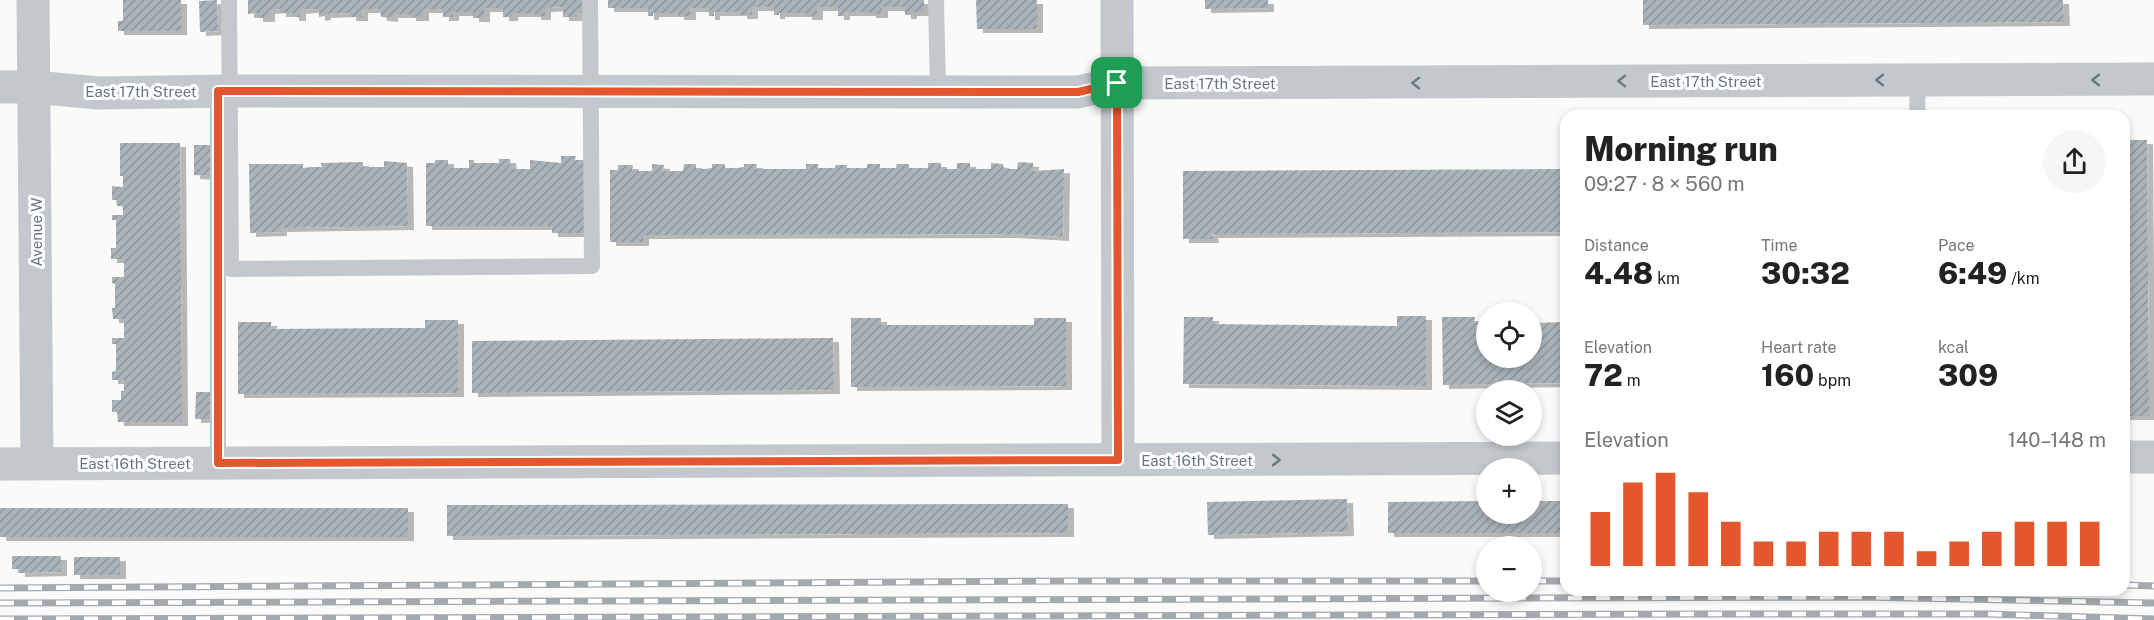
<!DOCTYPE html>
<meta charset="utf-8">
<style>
:root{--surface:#fff;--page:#f6f6f6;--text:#222;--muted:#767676;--accent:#e4572e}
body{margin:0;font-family:"Public Sans",sans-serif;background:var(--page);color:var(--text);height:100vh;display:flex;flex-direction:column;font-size:22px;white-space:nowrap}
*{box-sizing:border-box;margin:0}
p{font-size:20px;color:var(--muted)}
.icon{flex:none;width:33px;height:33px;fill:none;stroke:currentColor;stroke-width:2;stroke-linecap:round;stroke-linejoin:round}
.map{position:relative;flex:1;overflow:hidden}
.details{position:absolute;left:1560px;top:110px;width:570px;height:486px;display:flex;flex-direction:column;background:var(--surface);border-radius:18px;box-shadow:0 3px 9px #0003}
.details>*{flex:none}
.controls{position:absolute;left:1476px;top:302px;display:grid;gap:12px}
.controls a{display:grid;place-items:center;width:66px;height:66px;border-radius:50%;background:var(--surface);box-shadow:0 3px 9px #0003;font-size:30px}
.pin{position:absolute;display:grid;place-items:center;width:51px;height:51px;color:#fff;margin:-26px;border-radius:12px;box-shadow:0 3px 9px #0006}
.round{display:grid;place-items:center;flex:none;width:63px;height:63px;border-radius:32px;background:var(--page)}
.headline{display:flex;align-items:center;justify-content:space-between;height:102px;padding:0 24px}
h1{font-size:33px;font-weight:800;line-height:45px}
.figures{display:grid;grid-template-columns:repeat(3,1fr);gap:9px;height:102px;padding:6px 24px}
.figures div{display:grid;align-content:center}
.figures b{font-size:30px;font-weight:800}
.figures small{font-size:16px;font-weight:400}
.figures p{font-size:16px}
.chart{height:168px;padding:12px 24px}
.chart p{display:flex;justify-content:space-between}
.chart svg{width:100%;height:108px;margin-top:6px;stroke:var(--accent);stroke-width:6}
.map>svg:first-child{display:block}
.building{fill:url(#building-hatch);filter:url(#shadow)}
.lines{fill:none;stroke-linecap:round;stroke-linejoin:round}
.service{stroke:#c3c8cc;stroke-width:16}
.minor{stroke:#c3c8cc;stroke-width:33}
.rail-casing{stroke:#a2aab0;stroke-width:7}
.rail{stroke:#fff;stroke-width:4.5;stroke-dasharray:14;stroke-linecap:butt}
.oneway{stroke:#6a7a87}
.route-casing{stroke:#fff;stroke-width:12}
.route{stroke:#e4572e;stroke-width:8}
.labels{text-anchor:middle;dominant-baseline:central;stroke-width:6;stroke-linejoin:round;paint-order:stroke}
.street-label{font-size:15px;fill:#657683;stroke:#fff}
</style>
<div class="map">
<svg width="2154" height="620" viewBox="0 0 2154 620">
<defs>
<pattern id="building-hatch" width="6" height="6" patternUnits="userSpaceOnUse" patternTransform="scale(1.5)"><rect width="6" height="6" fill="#aab3b9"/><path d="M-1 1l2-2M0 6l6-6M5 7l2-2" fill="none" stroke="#8e969c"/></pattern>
<filter id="shadow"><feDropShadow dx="6" dy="4" stdDeviation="0" flood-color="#0004"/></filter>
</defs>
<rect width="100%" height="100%" fill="#fafaf8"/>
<path class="building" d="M123,0H181V31H118V21H123Z
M217,0L218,31L200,32L199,1Z
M248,0H584V13H577V17H563V7L545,8V16H535V13H512V17H503V8H484V18H473V12H453V17H443V9H423V17H410V14H392V18L381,17L380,9H362V17H350V13L325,14V16L319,17V9H309L300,10V17H293V13H280V9L269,10V18H257V13L248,14Z
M608,0H924V12H911V15H905V7H882V14H870V12H844V16H838V7H817V16H806V13H779V15H774V7H752V15H741V12H714V16H709V8H690V16H678V13H653V16H648V8H608Z
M976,0H1037V29H977Z
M1205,0H1268V8L1205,9Z
M1643,0H2063L2064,22L1643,25Z
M2124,140H2147L2149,416H2124Z
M120,143H180L182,422H118L117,412H112V400H121V391H124V380H112V372L116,371V344H112V338H124V319H113L112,308H115V284L112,283V277H124V259H111V248H116V220H112V215H123V206H117L116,200H112V186L123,187V176H120Z
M194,145H210V176L194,175Z
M561,156H576L575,160H584V233H552V226H426V163H435V160H448V168H469V160H474V163H499V159H510L511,169H530V160L561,163Z
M384,161L407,163L408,226L281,228V232L250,233L249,164H303V168L312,167H322L321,163L363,162V167H384Z
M1018,162L1033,163V171L1064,169L1063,237L1011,234L643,235V242H610V170H618V165H633L632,171H652V164L664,165L663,171H683L684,164H696V169H705L712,168V164H725V168H737L744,167V164H757L756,169H806V164H818V168H835V165H847V168H867V164H880V168H896L897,164H909V168H928V163H941V169H957V163H970V169H991V163L1003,164L1004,169H1017Z
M1566,169V232L1212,234L1213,239H1183V171Z
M1397,316H1426V386L1183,384L1184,317H1213V324L1397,326Z
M1442,317H1475L1474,323H1486V357H1532V323L1566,322V383L1443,385Z
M851,318H881V325H1034V318H1066V386L851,387Z
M425,320H458V393L238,394V322H271V329L395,328H425Z
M833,338L834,390L472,393V341Z
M196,392H211V419H195Z
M1347,499L1348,532L1208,535L1207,502Z
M1486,501V513H1532V501H1566V533H1388V502Z
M1068,504V533L447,536V505Z
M0,508H408V537H0Z
M12,556H61V572L19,573V569H12Z
M74,557H120V575H74Z"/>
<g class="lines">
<path class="service" d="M229,0L231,269L592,266L590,0
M936,0L938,91
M218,91V463
M1917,116L1918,80"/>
<path class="minor" d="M33,0L37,464
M1117,0L1118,460
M0,87H34L98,93L230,91L1078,92L1117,83L2154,79
M2124,457H2154
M0,464L1566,458"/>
<defs>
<path id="rail" d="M1532,581H1566
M2124,585L2154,586
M0,588L1071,581H1486
M0,603L1862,597L2154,603
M0,619L1714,614H1987L2154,619"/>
</defs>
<use href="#rail" class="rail-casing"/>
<use href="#rail" class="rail"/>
</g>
<defs><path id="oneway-chevron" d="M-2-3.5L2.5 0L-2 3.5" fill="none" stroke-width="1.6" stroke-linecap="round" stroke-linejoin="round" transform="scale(1.5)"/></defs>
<g class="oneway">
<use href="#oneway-chevron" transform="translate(1880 80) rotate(180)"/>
<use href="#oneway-chevron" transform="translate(2096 80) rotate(180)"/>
<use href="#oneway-chevron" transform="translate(1622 81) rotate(180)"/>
<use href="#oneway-chevron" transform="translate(1416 83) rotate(180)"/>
<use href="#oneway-chevron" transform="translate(1276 460)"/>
</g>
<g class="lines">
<defs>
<path id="route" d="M1117,83L1118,460L218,463V91L1078,92Z"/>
</defs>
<use href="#route" class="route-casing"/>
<use href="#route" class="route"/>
</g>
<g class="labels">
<g class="street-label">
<text x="1706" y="81">East 17th Street</text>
<text x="1220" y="83">East 17th Street</text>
<text x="141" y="91">East 17th Street</text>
<text transform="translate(36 232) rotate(-90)">Avenue W</text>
<text x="1197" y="460">East 16th Street</text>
<text x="135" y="463">East 16th Street</text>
</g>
</g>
</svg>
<div class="controls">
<a><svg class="icon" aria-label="locate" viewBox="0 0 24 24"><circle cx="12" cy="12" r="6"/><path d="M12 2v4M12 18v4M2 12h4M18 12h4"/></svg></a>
<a><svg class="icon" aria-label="layers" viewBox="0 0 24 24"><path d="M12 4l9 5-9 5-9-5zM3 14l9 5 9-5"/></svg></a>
<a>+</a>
<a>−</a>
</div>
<div class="pin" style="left:1117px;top:83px;background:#1e9e55"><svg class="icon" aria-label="arrive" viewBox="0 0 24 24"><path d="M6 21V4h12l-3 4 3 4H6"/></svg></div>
<section class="details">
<div class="headline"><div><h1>Morning run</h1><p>09:27 · 8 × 560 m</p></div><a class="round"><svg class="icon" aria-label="share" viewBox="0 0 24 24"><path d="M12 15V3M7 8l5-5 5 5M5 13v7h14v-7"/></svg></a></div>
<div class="figures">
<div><p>Distance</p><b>4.48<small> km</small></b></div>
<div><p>Time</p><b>30:32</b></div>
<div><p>Pace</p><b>6:49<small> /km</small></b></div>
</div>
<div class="figures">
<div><p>Elevation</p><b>72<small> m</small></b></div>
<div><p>Heart rate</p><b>160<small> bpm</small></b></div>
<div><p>kcal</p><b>309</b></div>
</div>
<div class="chart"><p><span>Elevation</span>140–148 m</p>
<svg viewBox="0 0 160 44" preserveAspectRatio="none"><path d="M5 44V22M15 44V10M25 44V6M35 44V14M45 44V26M55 44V34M65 44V34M75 44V30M85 44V30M95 44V30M105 44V38M115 44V34M125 44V30M135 44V26M145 44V26M155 44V26"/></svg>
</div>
</section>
</div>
